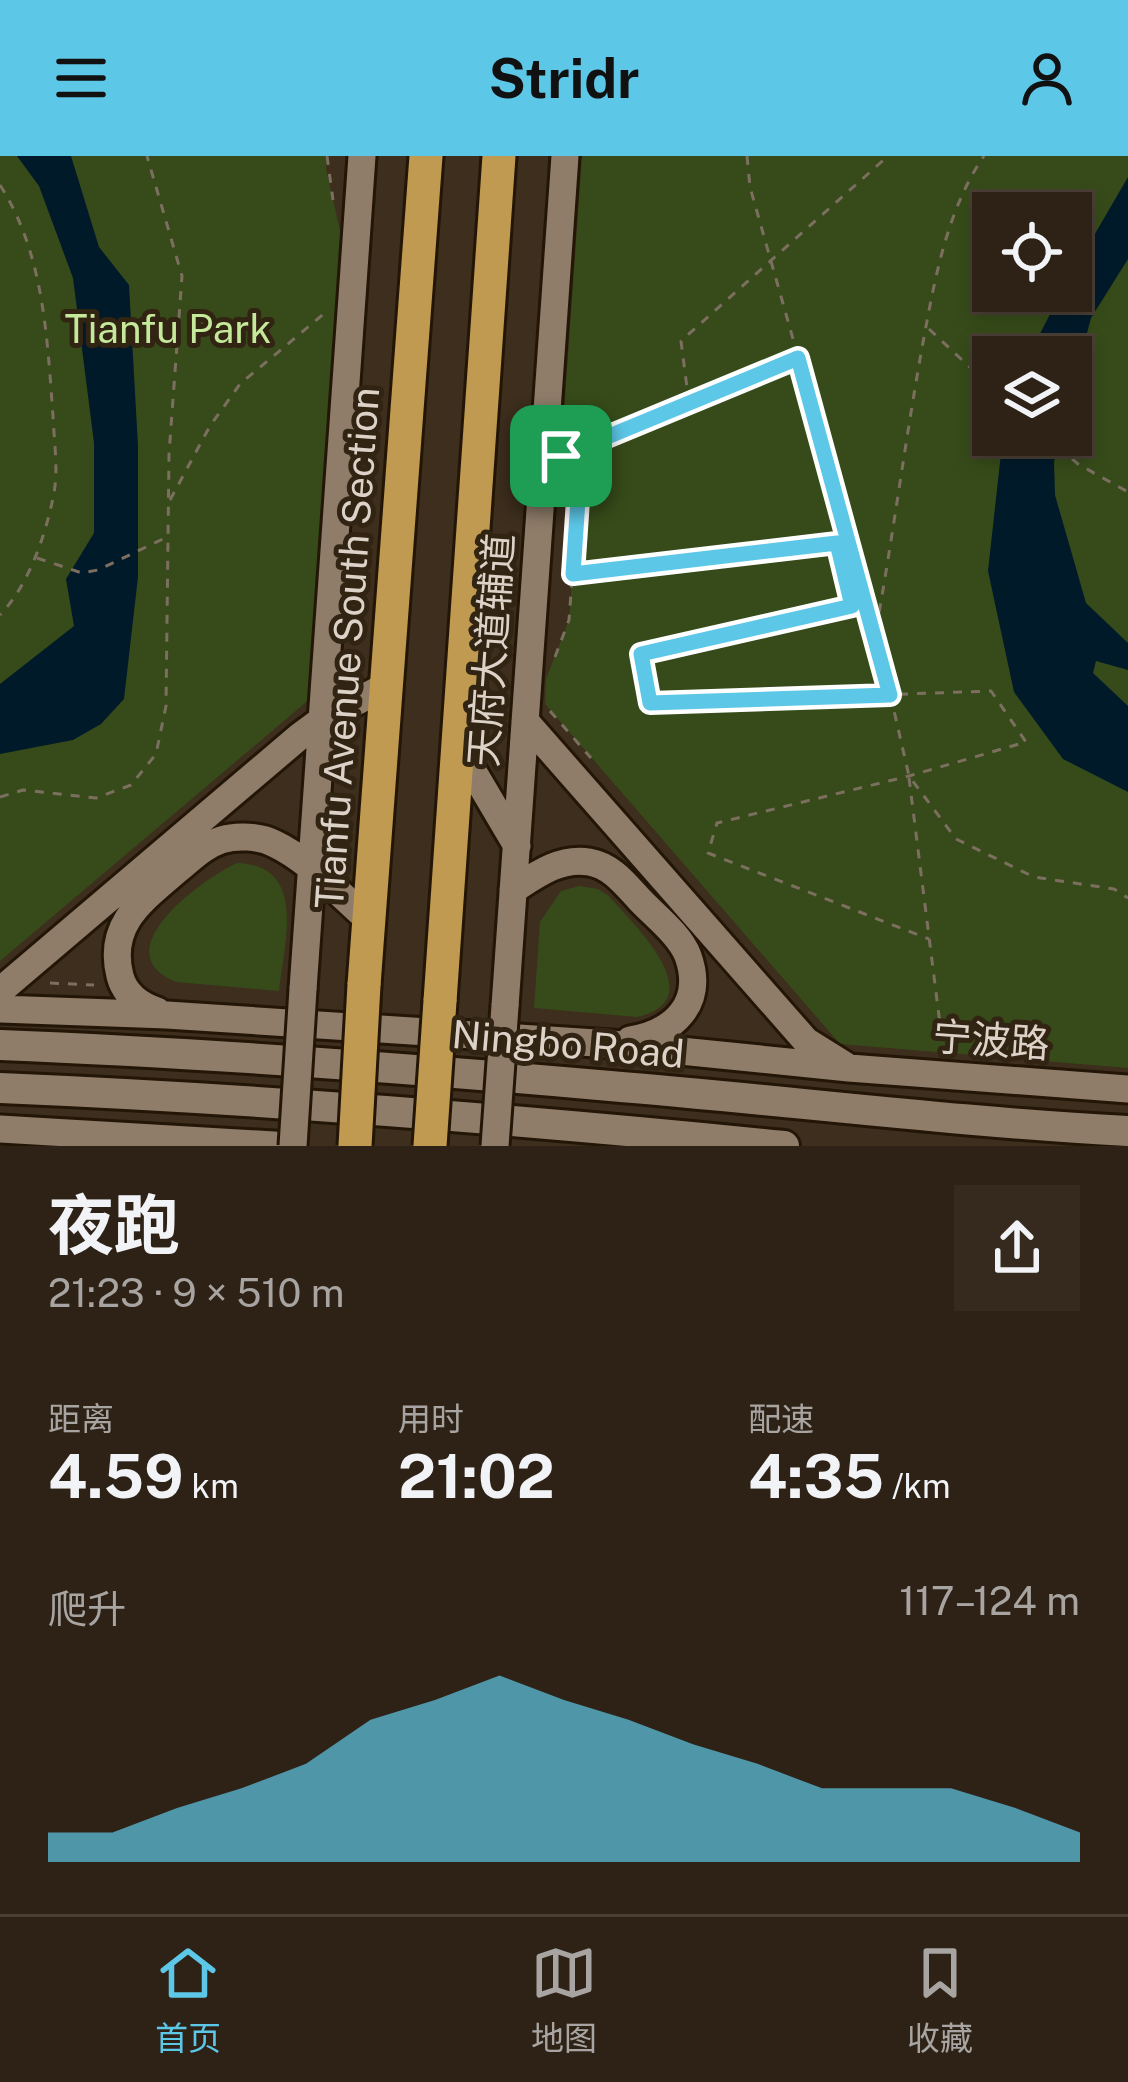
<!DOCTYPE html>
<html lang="zh">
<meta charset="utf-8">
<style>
:root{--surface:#2e2216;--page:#362a1f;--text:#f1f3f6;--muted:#a7a4a1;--line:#493f35;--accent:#5dc7e8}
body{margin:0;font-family:"Public Sans","Noto Sans SC",sans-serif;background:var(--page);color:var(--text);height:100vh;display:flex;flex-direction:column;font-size:45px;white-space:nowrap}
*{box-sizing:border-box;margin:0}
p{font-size:39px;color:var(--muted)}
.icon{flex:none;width:66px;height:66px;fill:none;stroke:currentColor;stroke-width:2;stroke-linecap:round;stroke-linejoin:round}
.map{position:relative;height:990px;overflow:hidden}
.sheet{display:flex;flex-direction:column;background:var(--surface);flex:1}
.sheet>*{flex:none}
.buttons{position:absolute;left:972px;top:36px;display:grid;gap:24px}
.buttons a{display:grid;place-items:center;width:120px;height:120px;border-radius:0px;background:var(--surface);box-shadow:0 6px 18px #0003,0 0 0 3px var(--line);font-size:60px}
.pin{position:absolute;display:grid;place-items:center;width:102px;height:102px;color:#fff;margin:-51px;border-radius:24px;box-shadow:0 6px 18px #0006}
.round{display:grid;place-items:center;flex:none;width:126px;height:126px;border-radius:0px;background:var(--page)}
.summary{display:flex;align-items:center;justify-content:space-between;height:204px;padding:0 48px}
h1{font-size:66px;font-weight:700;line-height:90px}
.figures{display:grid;grid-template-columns:repeat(3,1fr);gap:18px;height:204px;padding:12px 48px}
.figures div{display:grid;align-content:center}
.figures b{font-size:60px;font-weight:700}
.figures small{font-size:33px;font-weight:400}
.figures p{font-size:33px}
.chart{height:336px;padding:24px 48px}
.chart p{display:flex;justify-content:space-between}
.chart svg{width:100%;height:216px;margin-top:12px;fill:var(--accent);opacity:.7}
header{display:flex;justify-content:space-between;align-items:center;height:156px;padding:0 48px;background:var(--accent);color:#111;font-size:54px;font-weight:700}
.tabs{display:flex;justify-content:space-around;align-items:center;height:168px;border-top:3px solid var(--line);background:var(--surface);font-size:33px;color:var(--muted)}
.tabs a{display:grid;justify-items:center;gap:6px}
.tabs .selected{color:var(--accent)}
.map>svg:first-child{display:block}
.green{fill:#364b19;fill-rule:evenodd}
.water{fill:#001a2a}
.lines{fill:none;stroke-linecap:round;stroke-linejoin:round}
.tertiary-casing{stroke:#231606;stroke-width:33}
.secondary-casing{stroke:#231606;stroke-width:36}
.trunk-casing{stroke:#231606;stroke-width:39}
.path{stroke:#7c6f60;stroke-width:3;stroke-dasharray:9 9;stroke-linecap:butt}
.tertiary{stroke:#8f7d6a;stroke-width:27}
.secondary{stroke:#8f7d6a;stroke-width:30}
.trunk{stroke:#bf9a50;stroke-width:33}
.tertiary-bridge-casing{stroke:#231606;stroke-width:33;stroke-linecap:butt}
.trunk-bridge-casing{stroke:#231606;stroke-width:39;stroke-linecap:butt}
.tertiary-bridge{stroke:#8f7d6a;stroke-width:27}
.trunk-bridge{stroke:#bf9a50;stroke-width:33}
.route-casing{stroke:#fff;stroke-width:24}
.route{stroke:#5dc7e8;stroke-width:15}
.labels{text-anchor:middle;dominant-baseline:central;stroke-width:10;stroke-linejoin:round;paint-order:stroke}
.park-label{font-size:39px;fill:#c5e99b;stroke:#322413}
.street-label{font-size:39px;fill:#dcd2c8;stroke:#322413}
</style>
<header><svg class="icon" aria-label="menu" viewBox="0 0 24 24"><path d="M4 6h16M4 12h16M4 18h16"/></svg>Stridr<svg class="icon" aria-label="person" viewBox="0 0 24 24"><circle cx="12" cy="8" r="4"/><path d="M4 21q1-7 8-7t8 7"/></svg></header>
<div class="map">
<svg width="1128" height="990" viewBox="0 0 1128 990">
<rect width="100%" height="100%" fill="#3d2e1d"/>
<path class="green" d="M0,0H327L326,13L342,83L311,542L0,805Z
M582,0H1128V912L840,888L545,548L546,523L569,464L578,344L561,300ZM993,57H1071V135H993ZM993,201H1071V279H993Z
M237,707C308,709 284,787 279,835L176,826C102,796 202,723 237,707Z
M579,730L598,733L609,740C633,768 714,843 637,861L534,852L540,766L561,735Z"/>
<path class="water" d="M17,0H71L99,91L129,129L138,290V421L124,543L101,568L73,584L0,598V528L74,470L66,423L94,377V287L73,122L39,30Z
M1128,21V103L1091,162L1071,237V201H1028L1062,135H1071V119Z
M1003,279H1061L1054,306L1055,339L1086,447L1128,487V514L1096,505L1093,517L1128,550V636L1063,603L1014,536L988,415Z"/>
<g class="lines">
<defs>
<path id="tertiary" d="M525,565L806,885L846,910
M458,590L517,690
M513,734C536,719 560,701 589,706C612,710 625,728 640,744C655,760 680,779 688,800C705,848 673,877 630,884
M303,833L362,0
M0,835L300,580L323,563L386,530
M505,850L565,0
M0,853L167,859L611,888L849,912L1128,933
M157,855C139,849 125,839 120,820C107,769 141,745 176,715C190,704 203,690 221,684C237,679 260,680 275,688C309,704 339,738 368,763
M0,973L290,990"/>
<path id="secondary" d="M0,889C203,897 407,912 610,930C783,944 955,966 1128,975
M0,932C262,943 524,964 784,990"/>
<path id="trunk" d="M364,829L426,0
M440,845L499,0"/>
</defs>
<use href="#tertiary" class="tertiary-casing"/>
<use href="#secondary" class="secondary-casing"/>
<use href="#trunk" class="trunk-casing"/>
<path class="path" d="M327,0L333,44
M747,0L750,31L876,476L909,620L956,683L1034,721L1114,733L1128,742
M0,29C44,98 47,180 53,260C54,287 59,315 53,342C45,381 28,430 0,459
M929,173L993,233
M689,247L681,185L888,0
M1045,279L1078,308L1128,336
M569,297L798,202
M170,344L210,270L240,228L326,156
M37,402L82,417L98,414L167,381
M573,418L837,387L852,450L641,498L650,547L991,535L1026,586L909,620L717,667L708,697L929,783
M876,474C893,380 905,286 922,192C934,127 946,55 984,0
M555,501L569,464L578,344L568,317
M550,555L591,602
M909,622L943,892
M0,641L23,634L96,642L131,629L156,598L166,550L169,298L182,120L147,0
M50,827L94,829"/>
<use href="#tertiary" class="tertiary"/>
<use href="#secondary" class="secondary"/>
<use href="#trunk" class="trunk"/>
<defs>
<path id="tertiary-bridge" d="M293,990L303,833
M495,990L505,850"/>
<path id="trunk-bridge" d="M355,990L364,829
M430,990L440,845"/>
</defs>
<use href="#tertiary-bridge" class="tertiary-bridge-casing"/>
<use href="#trunk-bridge" class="trunk-bridge-casing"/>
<use href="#tertiary-bridge" class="tertiary-bridge"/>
<use href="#trunk-bridge" class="trunk-bridge"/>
</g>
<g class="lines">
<defs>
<path id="route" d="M798,202L890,539L650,547L641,498L852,450L837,387L573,418L578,344L561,300Z"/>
</defs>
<use href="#route" class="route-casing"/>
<use href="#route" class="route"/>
</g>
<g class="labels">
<g class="park-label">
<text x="168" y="173">Tianfu Park</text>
</g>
<g class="street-label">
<text transform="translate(347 492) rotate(-86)">Tianfu Avenue South Section</text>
<text transform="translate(491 494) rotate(-86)">天府大道辅道</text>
<text transform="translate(991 884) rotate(4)">宁波路</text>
<text transform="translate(568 888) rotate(5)">Ningbo Road</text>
</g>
</g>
</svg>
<div class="buttons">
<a><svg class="icon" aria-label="locate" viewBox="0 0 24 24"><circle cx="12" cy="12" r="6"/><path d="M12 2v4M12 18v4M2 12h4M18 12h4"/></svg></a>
<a><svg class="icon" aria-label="layers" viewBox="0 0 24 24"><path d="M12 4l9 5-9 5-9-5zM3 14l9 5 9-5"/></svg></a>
</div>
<div class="pin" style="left:561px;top:300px;background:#1e9e55"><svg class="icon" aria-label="arrive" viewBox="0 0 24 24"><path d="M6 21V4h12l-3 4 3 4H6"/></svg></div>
</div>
<section class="sheet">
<div class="summary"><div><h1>夜跑</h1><p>21:23 · 9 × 510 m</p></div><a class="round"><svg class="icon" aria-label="share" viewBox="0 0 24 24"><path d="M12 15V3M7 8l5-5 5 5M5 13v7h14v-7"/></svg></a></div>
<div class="figures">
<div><p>距离</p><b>4.59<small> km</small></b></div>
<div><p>用时</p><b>21:02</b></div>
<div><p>配速</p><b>4:35<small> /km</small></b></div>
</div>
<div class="chart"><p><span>爬升</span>117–124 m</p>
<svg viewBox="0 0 160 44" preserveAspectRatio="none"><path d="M0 44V38L10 38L20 33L30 29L40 24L50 15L60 11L70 6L80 11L90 15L100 20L110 24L120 29L130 29L140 29L150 33L160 38V44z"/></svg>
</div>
</section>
<nav class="tabs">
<a class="selected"><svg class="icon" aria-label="home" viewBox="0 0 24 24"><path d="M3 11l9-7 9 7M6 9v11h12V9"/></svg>首页</a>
<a><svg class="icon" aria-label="map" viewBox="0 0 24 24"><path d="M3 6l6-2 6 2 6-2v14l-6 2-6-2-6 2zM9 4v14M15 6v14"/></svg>地图</a>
<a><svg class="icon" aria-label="saved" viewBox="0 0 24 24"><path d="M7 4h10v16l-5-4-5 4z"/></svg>收藏</a>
</nav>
